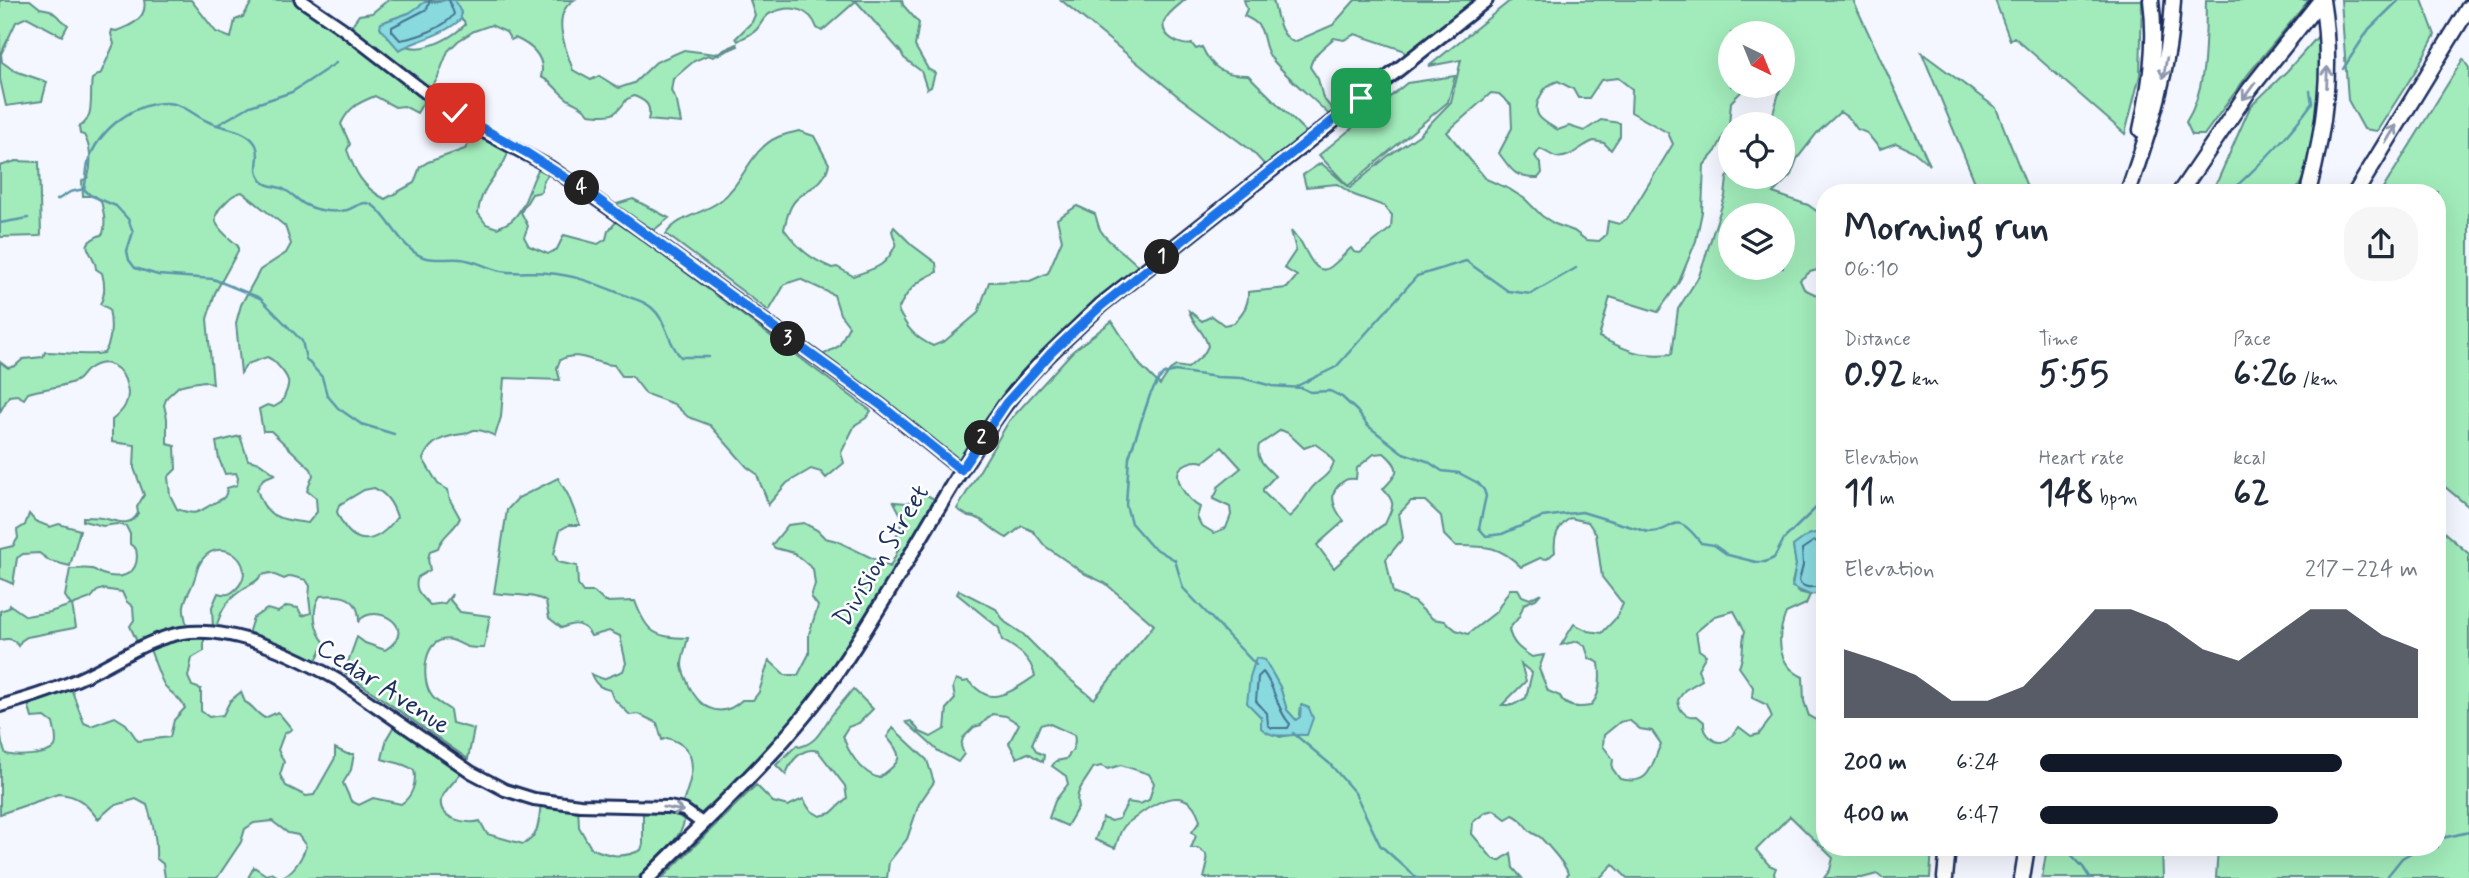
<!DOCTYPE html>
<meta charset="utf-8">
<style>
:root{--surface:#fff;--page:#f6f6f7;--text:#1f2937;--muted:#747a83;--accent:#111827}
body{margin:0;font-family:Mynerve,sans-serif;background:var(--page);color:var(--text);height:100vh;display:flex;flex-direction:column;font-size:26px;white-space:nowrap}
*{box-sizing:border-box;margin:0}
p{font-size:23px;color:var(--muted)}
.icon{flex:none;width:38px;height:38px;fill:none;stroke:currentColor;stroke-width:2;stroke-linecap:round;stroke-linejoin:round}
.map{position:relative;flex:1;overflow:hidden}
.sheet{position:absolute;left:1816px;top:184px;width:630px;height:672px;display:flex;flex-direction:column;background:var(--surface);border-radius:28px;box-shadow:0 7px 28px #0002}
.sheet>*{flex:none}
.needle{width:46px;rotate:137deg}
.controls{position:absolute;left:1718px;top:21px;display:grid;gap:14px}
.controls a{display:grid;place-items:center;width:77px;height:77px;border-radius:50%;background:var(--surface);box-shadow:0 7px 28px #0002;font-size:35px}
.pin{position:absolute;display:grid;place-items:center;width:60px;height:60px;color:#fff;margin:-30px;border-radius:14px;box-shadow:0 4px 10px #0006}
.km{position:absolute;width:35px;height:35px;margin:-18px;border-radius:50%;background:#222;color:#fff;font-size:19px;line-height:35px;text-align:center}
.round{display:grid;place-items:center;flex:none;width:74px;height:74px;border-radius:28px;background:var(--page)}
.head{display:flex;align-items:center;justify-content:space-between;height:119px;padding:0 28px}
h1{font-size:38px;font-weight:700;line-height:52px}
.figures{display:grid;grid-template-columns:repeat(3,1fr);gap:10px;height:119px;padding:7px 28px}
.figures div{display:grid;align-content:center}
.figures b{font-size:35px;font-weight:700}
.figures small{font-size:19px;font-weight:400}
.figures p{font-size:19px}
.chart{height:196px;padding:14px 28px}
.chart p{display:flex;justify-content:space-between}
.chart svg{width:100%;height:126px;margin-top:7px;fill:var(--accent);opacity:.7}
ul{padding:0 28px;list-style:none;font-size:23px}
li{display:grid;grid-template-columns:112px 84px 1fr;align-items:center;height:52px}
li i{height:18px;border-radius:9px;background:var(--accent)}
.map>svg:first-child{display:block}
.green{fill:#a2ecbb;stroke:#5e8e8c;stroke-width:2;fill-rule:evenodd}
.water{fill:#88dadf;stroke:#5c96ab;stroke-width:2}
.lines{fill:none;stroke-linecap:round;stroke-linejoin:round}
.shore{stroke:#477392;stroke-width:2}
.stream{stroke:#5c96ab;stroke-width:2.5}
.tertiary-casing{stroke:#1b2f5e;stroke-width:16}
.primary-casing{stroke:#1b2f5e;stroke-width:18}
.motorway-casing{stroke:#1b2f5e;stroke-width:19}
.tertiary{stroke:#fff;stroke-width:10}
.primary{stroke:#fff;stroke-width:12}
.motorway{stroke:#fff;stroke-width:14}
.oneway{stroke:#8d97ae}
.route-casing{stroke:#fff;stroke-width:14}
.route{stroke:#1a73e8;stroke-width:9}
.labels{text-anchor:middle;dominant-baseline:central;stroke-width:5;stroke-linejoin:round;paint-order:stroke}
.street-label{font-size:26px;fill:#1b2f5e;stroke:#fff}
</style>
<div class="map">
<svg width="2469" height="878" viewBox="0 0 2469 878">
<rect width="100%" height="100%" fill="#f4f7ff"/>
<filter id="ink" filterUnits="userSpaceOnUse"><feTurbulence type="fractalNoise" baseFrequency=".0143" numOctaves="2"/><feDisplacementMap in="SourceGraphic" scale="14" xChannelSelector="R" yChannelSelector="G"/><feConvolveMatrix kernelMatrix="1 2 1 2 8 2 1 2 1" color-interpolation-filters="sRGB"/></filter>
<g filter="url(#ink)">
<path class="green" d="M0,0H30L40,8L50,10L68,25L62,36L27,17L16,22L1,54L2,62L15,71L47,82L42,101L6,106L0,79Z
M144,0H191L216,32L231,38L235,20L243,17L253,0H301L348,31L359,15L372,13L388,0H574C550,14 566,50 573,70L591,80L599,76L619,88L634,83L656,62L684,50L715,54L737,44L738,46L713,57L708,55L694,61L673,79L671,91L677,102L681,123L648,120C652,106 647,101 634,96L627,99C614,118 611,116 589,114C582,104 572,104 564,96C554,88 554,83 541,77C546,57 531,45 515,38L511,40L506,32L491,25L474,31L458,41L448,51L437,79L417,113L404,106L395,107L375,96C358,103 349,107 341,124L350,144L347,150C355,172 363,188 385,199L414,183L420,167L428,162L465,149L478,128L511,146C508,153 505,162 501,167C490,182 480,193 478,213L486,224L497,228C501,226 509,223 512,220C528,205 530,180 542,163L552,169L543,182L541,192L532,194L521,212L528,226L524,237L529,246L548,254L557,249L564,235L598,244L606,239L608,231L617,221L871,411L866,418L855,425L841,453L844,463L826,478L821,472L811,469L787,483L768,505C766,493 760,486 757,474L747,467L710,425L688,417L674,404L646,394L632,376H622L614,365C595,365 579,349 560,360L557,368L560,380L504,378L501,417L495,436C488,433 482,429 474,430C470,431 467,434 463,434C446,436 430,440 423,459L438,484L448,490L450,500L460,518C454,531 443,534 438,548L430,551L428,559L430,570L418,577C413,590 421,595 430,605L445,603L452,594L450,600L460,612L490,616L484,648C479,648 473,648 468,647C459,644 452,637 442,640C423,645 422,679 430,693C435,703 443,704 450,710L452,723L474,729L468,759L341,670L348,662L357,637L365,643L385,650C421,628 375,601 359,621C359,596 341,594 320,596C311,610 314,630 325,643L314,664L247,637L253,618L267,609L278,612L287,606L298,608L302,616L311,613L309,598L310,586L306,580L291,576L284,579L270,573L262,575C253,586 249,584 239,592C225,602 220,613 216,629L213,630L212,607L218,593C227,596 231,594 237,588C261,563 216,530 199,565C197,569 196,575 194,580C192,588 185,597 184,606C183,612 186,621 187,627L204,629V651L192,658L188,677L192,686L201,689V711L209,717L223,715L230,701L241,692L245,702C254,706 256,714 265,718L278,712L292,729L284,734L278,750L284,762L280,775L286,786L306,796L314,795L335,758V748L347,754H354L351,770L343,783L351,801L359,805L373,798L401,804C412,797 417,783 414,770C399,761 397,764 382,759L387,738L394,726L461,772C457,780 443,791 441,800C438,819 468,825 480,821L487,834L523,844C540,838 539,817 541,802L578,805L579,827L591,848C609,856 622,859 641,850L643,844V812L677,815L684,820C684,837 651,865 638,878H248L254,867L266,875L272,873L280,878C293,873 302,859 306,846L298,835L288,833L272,821L254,823L245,829L241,842L217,878H165L163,864L156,858C157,838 153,824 147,805L136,799L113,806L98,819C86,804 79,795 58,794L0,814V728L2,744L6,754C16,757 50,756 55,746C58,740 54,729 53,723L45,717L32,718L26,696L69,683L84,723L91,726L115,717L126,724L138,741L170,737L174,720L185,708C180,697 172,695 165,686C160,680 152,653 147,642L138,644L130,626L134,620L133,607L126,601L122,592L103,589L97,591L91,598L72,605L76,627L74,628L27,637L21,641L18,646C13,638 9,638 0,640V611L9,608L10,605L26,616L50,612L71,605L65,596L70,569C77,569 86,568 92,569C97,570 98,573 102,574C123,581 141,573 136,549L130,544V534L126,526L117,524L103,526L83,521V517C91,517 100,517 107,519C119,522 131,527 138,513L137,507L144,495L134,468L135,445L112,442V420C122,412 131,402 127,387C123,367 106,355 87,370C82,374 81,379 76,381C59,388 44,388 28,393L24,399L17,395L9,396L0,412V362L8,368L15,366L23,359L43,357L45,352C65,352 84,357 104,353C112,342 112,323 109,309L100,304C106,294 105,284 102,273L96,269C95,250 73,246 103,234C106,223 104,213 101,201L95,196H83L82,181L88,177C92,164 91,147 84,135L80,134L79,127C96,118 89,94 92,79L101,73L114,44L111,34L112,30L116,31C131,26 148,18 144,0ZM428,6L453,14L464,21L465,25C449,40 414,59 397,39C391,33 387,29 386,21ZM242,192L285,226L291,244L286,253L260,270L241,305L236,323L241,373L247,364L267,357C275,360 275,363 281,369C293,383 288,386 282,402L274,407L267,405L259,409L263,431H271L311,469L313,475L307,491L316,498L317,512L308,523C280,519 265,519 257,489L263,479L275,474L260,463L248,460L240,436L216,442L219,459L225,474L236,473L238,478L237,485L227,488C226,499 222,499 214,503C196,513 198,516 177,509L170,495L168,477L176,469L175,446L167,444V418L164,405L167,397L179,386L186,384L204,381L213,384L207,319L215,293L238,251V246C224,233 205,222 223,205C229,199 233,194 242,192ZM374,488C386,493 393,504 397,517C376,546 352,549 337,512L339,505L364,490Z
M750,0H902L903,5L919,23L915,46L928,69L935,73L931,87L927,89L921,71L904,58L901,52L856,1L822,31L817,28C810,8 790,4 771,13C764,16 762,23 757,29C753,34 744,37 738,41L736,38L752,22L755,15Z
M1061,0H1185C1178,6 1167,13 1164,22C1160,36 1181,47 1192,44L1196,49L1202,47C1212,69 1223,75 1248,75L1312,138L1270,171L1252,151L1179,97Z
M1244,0H1273C1277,15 1279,36 1294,42L1333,25L1355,0H1479L1407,58L1403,50L1355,34L1344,40L1334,38C1324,47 1313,54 1310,67L1318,79L1323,98L1338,116L1334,120C1315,99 1290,81 1272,59C1258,41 1271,27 1244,16L1247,9Z
M1511,0H1853L1930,165L1913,151L1896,143L1880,149L1867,133L1857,129L1850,119L1840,112L1817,133L1797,159L1791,175L1773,193L1808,205L1825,217V268L1810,272L1800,280L1804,289L1825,299V552L1824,539L1793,546L1796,565L1792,583L1799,592L1810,595L1806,604L1786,613C1776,638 1777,665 1803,677L1804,701L1809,716L1825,725V847H1932L1930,878H1882L1877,874L1862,878H1824L1830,870L1833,858L1790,816L1756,850L1769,865L1776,868L1774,873L1775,878H1627L1613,864L1600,878H1566L1568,874C1567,866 1546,843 1540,837C1537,835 1533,834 1530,831C1523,825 1523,819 1513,815L1506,819L1494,810L1486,812L1473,822L1472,834L1492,858L1499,861L1511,853L1513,868L1522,878H1204L1207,866L1206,854L1198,848H1191L1196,836L1192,832L1200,821C1190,782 1156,801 1136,817C1132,820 1125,824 1123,828C1119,833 1118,842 1115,848L1095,840L1103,818L1111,821L1119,819L1128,802L1140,804L1149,800L1154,783L1149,774L1121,765L1108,769L1101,766L1093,768C1086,782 1074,790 1078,807L1067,826L1049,818L1055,801L1068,784L1066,776L1052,766L1056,761L1066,759C1072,751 1077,745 1074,735L1048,723L1040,725L1032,744L1037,752L1044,755L1043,762L1028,753L1017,758L1009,743L1019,724L1006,716L992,714L981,725L974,727L963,738L961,746L964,754L958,762L938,751L906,722L911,721L920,732L931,737L945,729L947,708L955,699L953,687L956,679L963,682L968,681C974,686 980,693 987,695C1002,700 1023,684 1035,676C1030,657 1019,650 1002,640L999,628L957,594L959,590L996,609L1005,622L1023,634L1061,672L1094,699L1154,625L1105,583L1085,574L1045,546L1033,531L1022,526L1007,538C993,532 983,516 968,516L957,509L1009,421L1073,351L1112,321L1140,365L1160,385L1170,370L1176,366L1188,368L1204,354L1208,346C1205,332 1193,325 1189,311L1202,321L1212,316L1224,325L1234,323C1243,312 1249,306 1248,292L1287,288L1297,276L1284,268L1296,250L1291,231C1294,235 1300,240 1302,244C1307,253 1316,276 1329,268C1337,263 1344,254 1351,248L1354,252L1360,253L1391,228L1392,215L1384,206L1354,195L1337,184L1306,187L1303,175L1321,163L1350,188L1388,156L1419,135L1451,102L1461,60L1429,66ZM1731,33H1783V86H1781L1770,124H1783V177H1731V173L1727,178L1725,196L1699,276L1678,309L1672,354C1638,357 1629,351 1599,337L1610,297L1658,312L1679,282L1696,241L1702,212L1704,165L1716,151L1729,125L1731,102L1747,86H1731ZM1618,78L1632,89L1631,112L1668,133L1673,144L1628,218L1619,224L1608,221L1606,235L1599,241L1586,240L1574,231L1555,224L1542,216L1525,199L1509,189L1486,179L1447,132L1491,93L1499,94L1511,105L1512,128L1499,153C1511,170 1516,179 1538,178L1542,173L1541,165L1535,156L1540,149C1546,151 1550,155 1556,157C1570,160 1581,145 1594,141L1604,143L1611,150L1620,136V123L1601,120L1584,131L1569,126L1558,130C1541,120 1530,115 1541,95C1546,86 1548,85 1558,81L1573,89L1578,98H1589L1601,80ZM1731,215H1783V268H1731ZM1281,430L1288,433L1304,448L1315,444L1325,451L1334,462C1330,476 1319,479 1311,489C1302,501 1301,507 1289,517L1263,492V489L1275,476C1266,467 1255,459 1259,445ZM1222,447L1241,468L1218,487L1217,492L1213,499L1230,507L1231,515L1226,528L1214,533L1201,525L1197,517L1200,507C1190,502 1179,488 1178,476C1177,464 1195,459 1203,462ZM1384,453C1402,469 1399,472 1383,489C1397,504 1393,506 1385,524C1371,531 1348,556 1334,568L1317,545L1344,521C1335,510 1327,495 1340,484C1346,479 1348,478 1356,479L1357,468L1374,454ZM1411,501H1425L1441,516L1444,535L1455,546C1485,546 1499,545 1521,567L1540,558L1547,559L1555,552C1553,536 1558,527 1570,518L1588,522L1596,534L1602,577L1623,604L1617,617L1602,633L1588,631L1574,624L1561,645L1578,641L1585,646L1589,658L1599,663C1601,678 1601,696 1590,706C1579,708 1565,708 1560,696L1548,691L1539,669L1544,655L1532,657C1521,650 1511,643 1509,629L1519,617L1524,604L1536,599L1541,593L1530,599L1522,596L1518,589H1510L1496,612L1468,634L1456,630L1445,621L1433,619L1414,602L1393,593L1386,559L1403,538L1399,514ZM1734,611L1745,631C1741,644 1745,655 1739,667L1753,687L1752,698L1767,705L1772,717L1759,734L1751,736L1739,727C1736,731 1731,737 1727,740C1715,747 1703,733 1704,722L1697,716C1686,718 1679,711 1678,700L1685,690L1702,680L1698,669L1706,655L1699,650L1696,632L1715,616ZM1257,658L1265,661L1280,687L1287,710L1296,720L1300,718L1301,705L1309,708L1307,735L1295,734L1280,737L1262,728L1261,717L1248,703L1251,677ZM1521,664L1532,673L1526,698L1513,705H1502L1526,681ZM1629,720L1640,729L1652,731L1661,744C1650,767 1651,786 1620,779L1612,768L1613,759L1603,746L1604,735L1620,722Z
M1995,0H2142L2140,75L2125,134L2014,37L2010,40Z
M2206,0H2309L2249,73L2204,135H2192L2186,122C2208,88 2205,39 2206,0Z
M2341,0H2422L2435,35L2416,70L2377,131L2364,129L2348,100Z
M2319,35C2321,77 2320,159 2295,192H2209L2218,180L2250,107L2287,71Z
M1922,53L1996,108L2029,192H1979Z
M2463,59L2469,68V507L2438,481V192H2381Z
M1455,76L1448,102L1348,186L1319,155L1407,83Z
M799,131L814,136L829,164C823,188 808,186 794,202C789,208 786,220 784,229C799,249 809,258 832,268L837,267L853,276C876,268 886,267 896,244L892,231L894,227L912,245L936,263L937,272C918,280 907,290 898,310C907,328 914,337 933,346L945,341L978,313L989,282L1030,281L1048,273L1062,240L1057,219L1077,206L1095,214C1097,219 1098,227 1101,231C1111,247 1130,254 1140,269L1082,315L1042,354L998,404L978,433L965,466L817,358L839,346L849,326L840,314L834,295L800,279L785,284L769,311L666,234C678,216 703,214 720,201C744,183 750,149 778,137C785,134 792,133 799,131Z
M16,161L39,162L41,235L39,236L0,237V166Z
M633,199L669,218L654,230L613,205Z
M558,478L568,495L580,525H569L560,530L554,554L558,562L577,566L578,585L583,592H594L605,602L635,601C647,634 655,637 688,638C686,646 682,657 682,665C682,670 685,676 687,681C697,706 719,722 742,700H753L759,692L769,660L785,675H798L809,654V634L818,606L811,597L815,584L813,569L794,553L775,548L772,545L788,525L804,523L817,530L825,538L837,541L890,567L900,546L896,537L903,519L894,502L907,503L923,493L936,500C867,615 804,726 700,814L682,805C692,777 703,748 667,738L662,740L657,723L639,714L630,715L613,698L610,690C600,688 595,684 591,674L603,679L623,671L626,663L620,636L609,631L591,636C584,622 574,622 562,628L549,618L546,602C534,593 511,596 494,593L507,510L518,498Z
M29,514L35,521L50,527L59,524L80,530L70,566L50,561L39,553L23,554L17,558L13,584L0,578V549L13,546L18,538L17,530L25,525Z
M2438,527L2469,554V878H2216L2218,847H2438Z
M853,689L873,709L859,723L848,727L843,735C847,752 862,773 879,778C900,761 906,759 887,737L893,728L927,760L934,782L919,804L907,839L889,862L887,878H662L756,785L773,802L788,806L803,799L810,810L820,816L831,813L847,798L845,786L818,751C803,746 790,761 786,775L776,765L797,745L799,747C817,743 821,730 831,716C838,707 846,698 853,689Z
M2047,847H2162L2163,878H2042Z"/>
<path class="water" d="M445,0H454L461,12V19C444,35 420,39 399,50L380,28L381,23L409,13L425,2H439Z
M1819,532C1830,547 1825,574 1825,592L1810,595L1792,587L1796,565L1793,546L1808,535Z
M1256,658L1265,660L1280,687L1287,710L1296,720L1300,717L1301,705L1309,708L1313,718L1307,735C1290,733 1275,741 1261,728V717L1247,703L1250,677Z"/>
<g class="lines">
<path class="shore" d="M430,0L427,9L392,27V31L400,40C415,38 445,28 454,14L449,0
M1825,544L1814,541L1802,549L1803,565L1799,581C1805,591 1816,586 1825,586
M1263,672C1276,688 1276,709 1290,724L1288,728H1272L1268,725L1267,713L1256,701L1258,677Z"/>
<path class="stream" d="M2343,69L2369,29L2399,0
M219,124L250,106L292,92L336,63
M84,189L90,195L116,206L128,219L133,232L127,251L129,260L135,268L158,275L213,279L260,298L302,341L306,359L322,377L327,395L338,408L361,424L394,434
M2230,192C2260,165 2289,136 2312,103L2310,91
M57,200L70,192L84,189C87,179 86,168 89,159C101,128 134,103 166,103C184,103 194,116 209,122C224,129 248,129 256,145C262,157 252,168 261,180C267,188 277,185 285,190C293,194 298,201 306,205C319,211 333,213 347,210C354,208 360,202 367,203C384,206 399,248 423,257C435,261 448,258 460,259C475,260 487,268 501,271C516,274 533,271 548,273C576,275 599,285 624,295C635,300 643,300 652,308C668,322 667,343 681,357H709
M0,223L28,218
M1297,386L1336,367L1417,276L1466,261L1508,291L1531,294L1576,268
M1256,665L1183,588L1175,560L1151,546L1131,523L1126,505L1129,457L1150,395L1159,379L1164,374L1175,371L1217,377L1242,378L1272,386L1302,388L1310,392L1330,391L1342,397L1357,411L1368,426L1403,453L1427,461L1442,471L1459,473L1478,483L1484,490L1486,496L1479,528L1486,536L1502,534L1542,517L1582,512L1648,532C1677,533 1672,506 1701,543L1714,545L1728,555L1756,562H1765L1774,558L1784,539L1821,503L1825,502
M1293,733L1330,764L1355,793L1380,845L1417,878
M2438,839L2469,832
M2064,847L2083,867L2090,878
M2386,878L2402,858L2421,847"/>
<defs>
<path id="tertiary" d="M301,0L342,28L439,103L482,131L550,167L640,230L882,406L961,470
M0,706C29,698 58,689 85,676C117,661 147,639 182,633C232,625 296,656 338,680L471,772L505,790L534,799L580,805L669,807L684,810L702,823"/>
<path id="primary" d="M648,878C714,812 785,748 838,671C898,585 943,490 1005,405C1032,368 1068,337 1101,305L1486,0"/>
<path id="motorway" d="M2141,130C2150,86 2157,45 2151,0
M2128,192C2150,129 2170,68 2173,0
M2180,192L2250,89L2321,0
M2308,192C2325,129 2333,66 2322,0
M2356,192L2469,7
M1945,878L1948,847
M2022,878L2027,847"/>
</defs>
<use href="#tertiary" class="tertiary-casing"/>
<use href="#primary" class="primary-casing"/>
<use href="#motorway" class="motorway-casing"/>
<use href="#tertiary" class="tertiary"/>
<use href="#primary" class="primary"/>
<use href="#motorway" class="motorway"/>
</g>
<defs><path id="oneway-shaft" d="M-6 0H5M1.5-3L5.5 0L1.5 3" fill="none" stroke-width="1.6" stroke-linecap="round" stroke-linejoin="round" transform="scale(1.75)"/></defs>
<g class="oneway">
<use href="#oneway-shaft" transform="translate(2165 68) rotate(100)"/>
<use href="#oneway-shaft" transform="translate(2327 77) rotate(-88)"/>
<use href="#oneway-shaft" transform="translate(2249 91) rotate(126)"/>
<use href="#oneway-shaft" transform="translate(2391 134) rotate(-59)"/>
<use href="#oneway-shaft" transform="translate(673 809) rotate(10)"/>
</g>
</g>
<g class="lines" filter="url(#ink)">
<defs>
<path id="route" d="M455,113L527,153L588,192L882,406L961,470L1006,403L1051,353L1101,306L1361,98"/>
</defs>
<use href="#route" class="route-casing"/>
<use href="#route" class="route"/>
</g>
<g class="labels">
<g class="street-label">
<text transform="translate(882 556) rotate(-59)">Division Street</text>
<text transform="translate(383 687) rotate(33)">Cedar Avenue</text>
</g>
</g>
</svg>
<div class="controls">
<a><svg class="needle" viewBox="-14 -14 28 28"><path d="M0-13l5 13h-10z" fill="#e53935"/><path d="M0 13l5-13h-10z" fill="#747a83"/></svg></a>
<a><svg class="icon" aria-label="locate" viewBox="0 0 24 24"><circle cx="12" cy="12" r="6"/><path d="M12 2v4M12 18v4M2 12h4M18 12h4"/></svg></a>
<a><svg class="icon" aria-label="layers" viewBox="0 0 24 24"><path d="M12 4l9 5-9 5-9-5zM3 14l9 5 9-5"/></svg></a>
</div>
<div class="pin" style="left:1361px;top:98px;background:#1e9e55"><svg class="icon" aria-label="arrive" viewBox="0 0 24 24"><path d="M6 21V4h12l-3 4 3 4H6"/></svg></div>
<div class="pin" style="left:455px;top:113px;background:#d93025"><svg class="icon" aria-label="check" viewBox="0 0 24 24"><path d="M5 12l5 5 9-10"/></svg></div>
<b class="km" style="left:1162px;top:257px">1</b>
<b class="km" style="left:982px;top:438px">2</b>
<b class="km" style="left:788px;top:339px">3</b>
<b class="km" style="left:582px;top:188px">4</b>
<section class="sheet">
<div class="head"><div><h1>Morning run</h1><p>06:10</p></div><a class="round"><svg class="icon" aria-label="share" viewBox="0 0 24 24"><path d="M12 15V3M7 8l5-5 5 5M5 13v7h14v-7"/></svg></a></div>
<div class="figures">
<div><p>Distance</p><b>0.92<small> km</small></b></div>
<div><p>Time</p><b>5:55</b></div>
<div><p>Pace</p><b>6:26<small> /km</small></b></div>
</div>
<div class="figures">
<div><p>Elevation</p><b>11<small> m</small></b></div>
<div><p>Heart rate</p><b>148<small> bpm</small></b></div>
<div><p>kcal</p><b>62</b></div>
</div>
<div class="chart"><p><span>Elevation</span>217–224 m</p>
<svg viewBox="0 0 160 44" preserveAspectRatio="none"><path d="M0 44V20L10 24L20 29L30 38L40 38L50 33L60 20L70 6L80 6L90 11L100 20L110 24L120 15L130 6L140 6L150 15L160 20V44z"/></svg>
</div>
<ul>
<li><b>200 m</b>6:24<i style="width:80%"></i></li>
<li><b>400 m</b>6:47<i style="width:63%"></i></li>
</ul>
</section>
</div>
